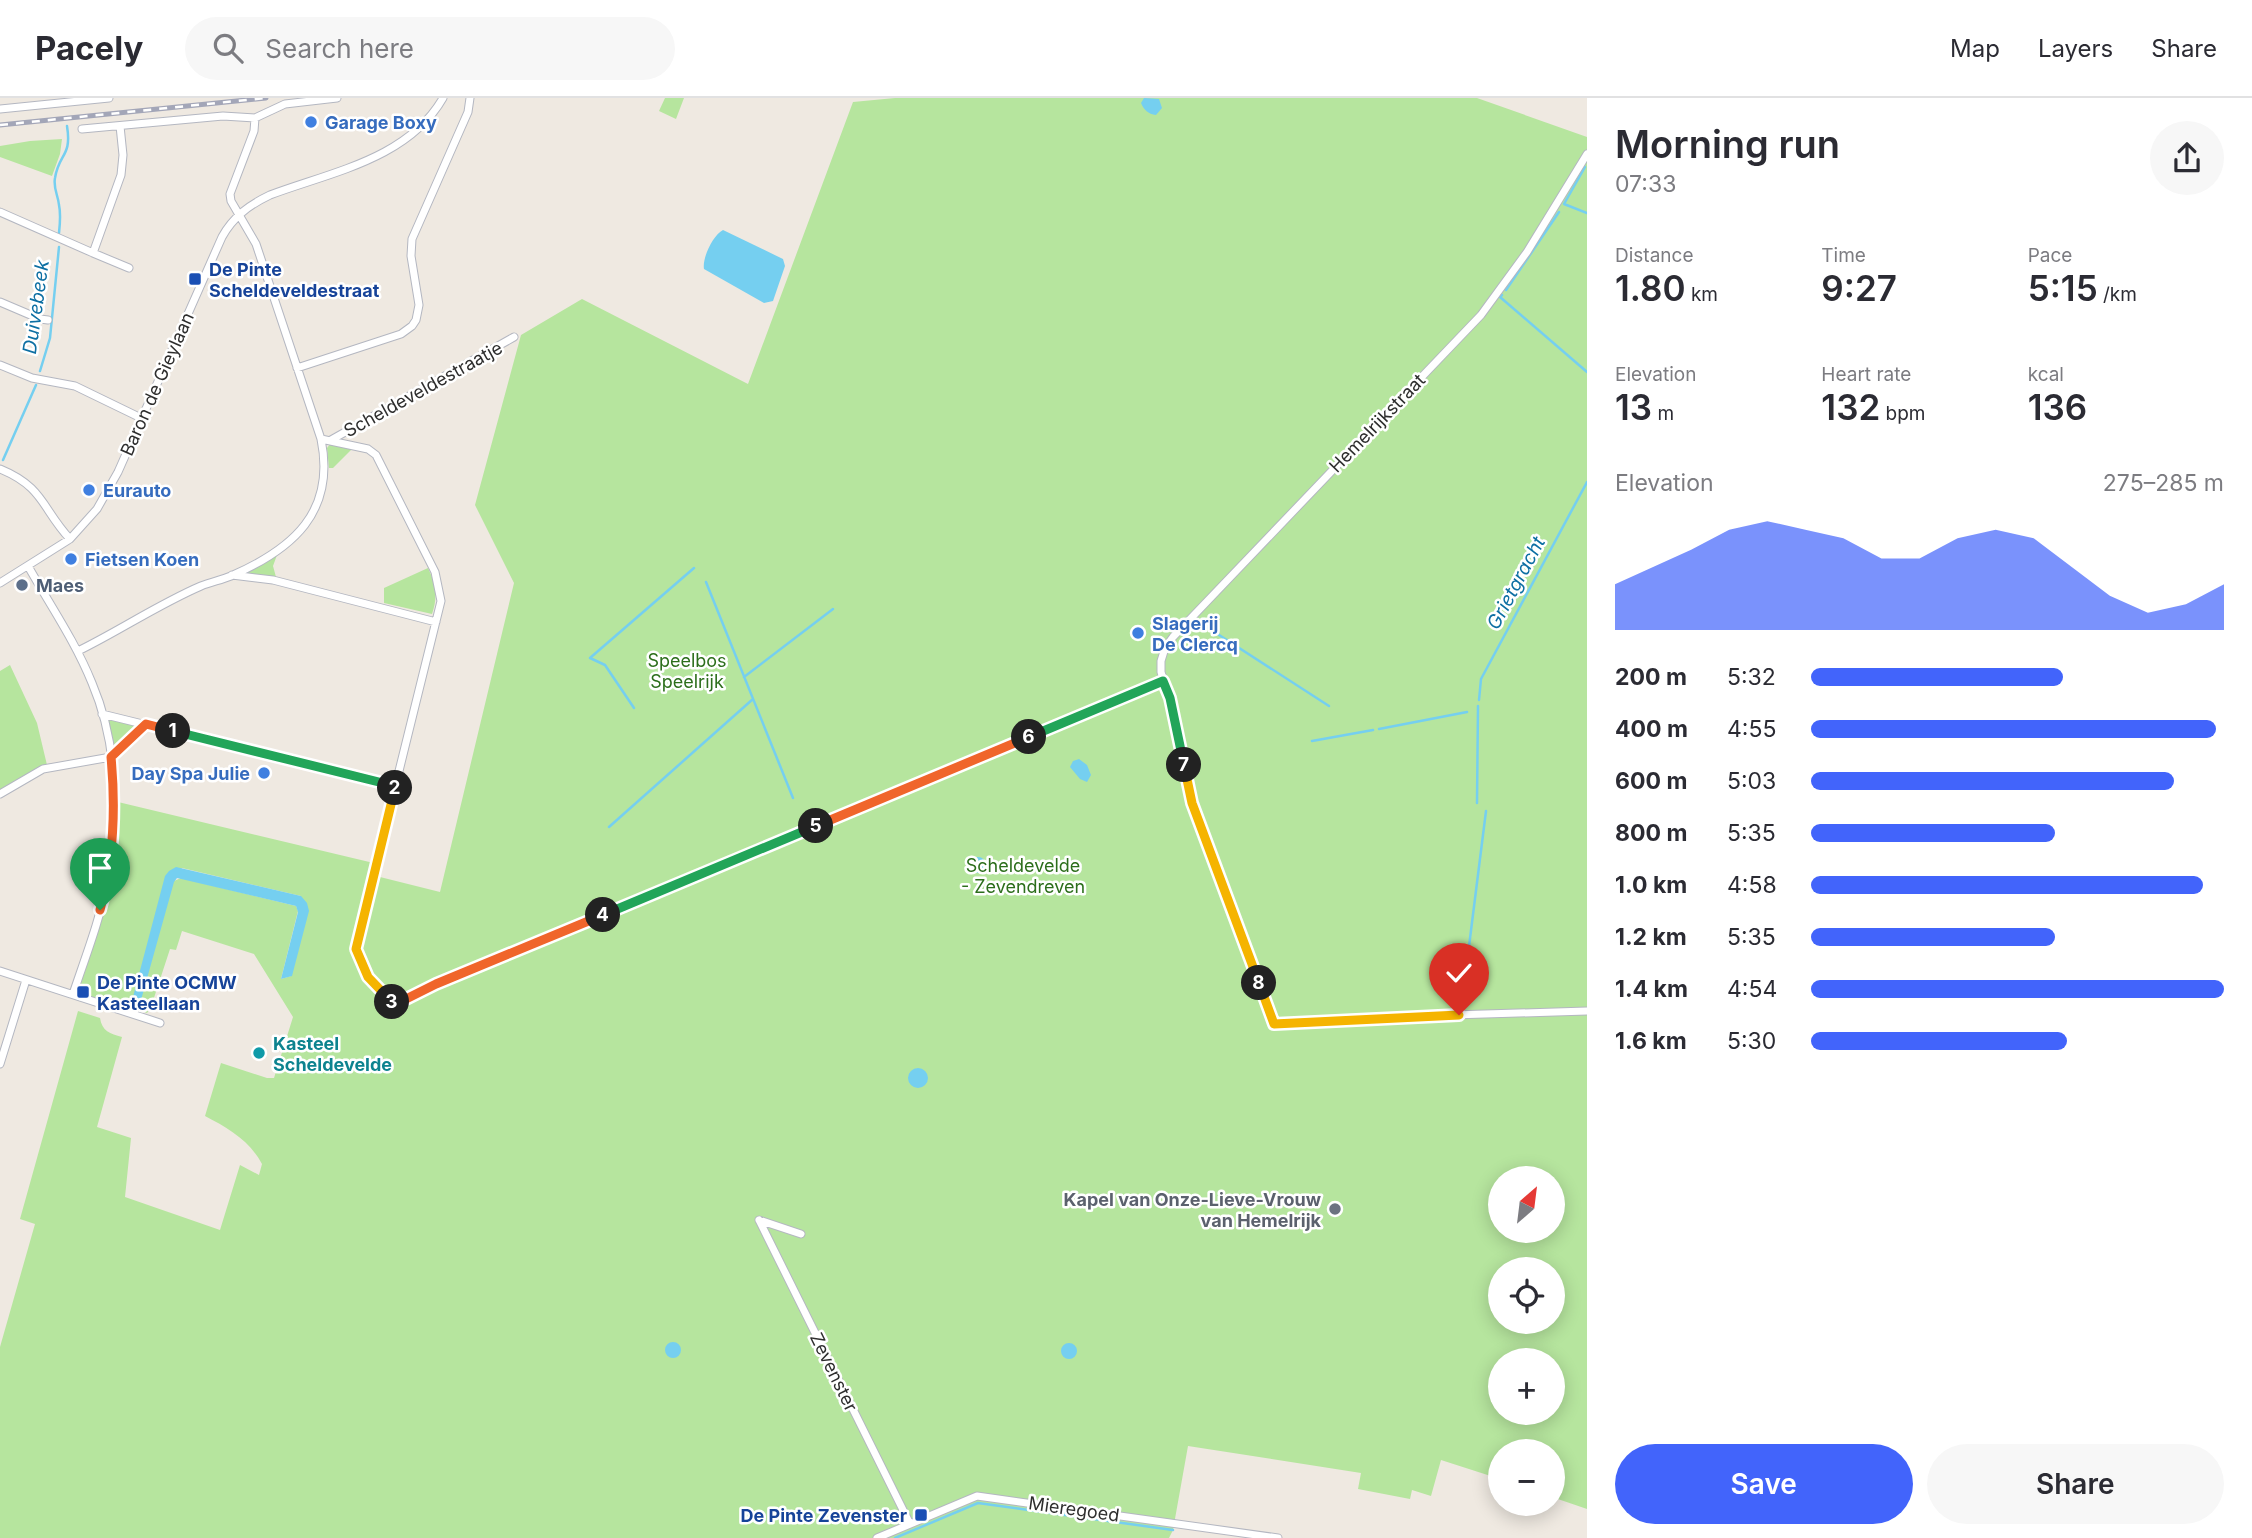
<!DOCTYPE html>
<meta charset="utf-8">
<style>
:root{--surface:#fff;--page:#f7f7f7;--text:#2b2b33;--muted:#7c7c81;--line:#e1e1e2;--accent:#4264fb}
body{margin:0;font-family:Inter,sans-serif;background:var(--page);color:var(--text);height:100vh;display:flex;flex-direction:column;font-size:26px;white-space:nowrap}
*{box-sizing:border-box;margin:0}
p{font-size:23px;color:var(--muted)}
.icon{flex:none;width:38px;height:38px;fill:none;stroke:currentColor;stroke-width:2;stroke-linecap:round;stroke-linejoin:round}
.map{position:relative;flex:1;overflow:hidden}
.drawer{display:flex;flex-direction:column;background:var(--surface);width:665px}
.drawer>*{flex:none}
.needle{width:46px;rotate:28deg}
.controls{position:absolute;left:1488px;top:1068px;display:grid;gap:14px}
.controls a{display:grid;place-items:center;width:77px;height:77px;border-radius:50%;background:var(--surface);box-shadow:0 4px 18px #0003;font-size:35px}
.pin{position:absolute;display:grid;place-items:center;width:60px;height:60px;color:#fff;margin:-72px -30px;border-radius:50% 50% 50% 0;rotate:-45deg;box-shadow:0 0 7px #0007}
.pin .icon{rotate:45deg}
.km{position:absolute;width:35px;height:35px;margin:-18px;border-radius:50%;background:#222;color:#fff;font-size:19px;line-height:35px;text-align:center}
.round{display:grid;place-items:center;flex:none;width:74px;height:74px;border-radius:37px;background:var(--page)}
.headline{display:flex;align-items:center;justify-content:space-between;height:119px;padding:0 28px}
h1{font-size:38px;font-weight:600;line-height:52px}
.figures{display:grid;grid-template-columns:repeat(3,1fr);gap:10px;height:119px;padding:7px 28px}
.figures div{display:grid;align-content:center}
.figures b{font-size:35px;font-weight:600}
.figures small{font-size:19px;font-weight:400}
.figures p{font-size:19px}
.chart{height:196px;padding:14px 28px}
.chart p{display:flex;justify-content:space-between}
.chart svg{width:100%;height:126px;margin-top:7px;fill:var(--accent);opacity:.7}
.primary-button{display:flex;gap:14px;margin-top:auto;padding:14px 28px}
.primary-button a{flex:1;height:80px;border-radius:42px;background:var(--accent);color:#fff;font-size:28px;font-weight:600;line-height:80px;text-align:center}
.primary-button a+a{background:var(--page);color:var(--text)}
ul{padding:0 28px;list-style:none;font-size:23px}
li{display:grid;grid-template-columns:112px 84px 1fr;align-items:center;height:52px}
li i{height:18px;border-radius:9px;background:var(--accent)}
header{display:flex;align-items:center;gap:42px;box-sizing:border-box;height:98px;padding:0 35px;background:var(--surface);border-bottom:2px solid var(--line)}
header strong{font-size:33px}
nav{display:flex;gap:38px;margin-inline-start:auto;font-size:24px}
.search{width:490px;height:63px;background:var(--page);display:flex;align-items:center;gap:18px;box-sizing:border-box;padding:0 24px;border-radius:38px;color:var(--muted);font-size:26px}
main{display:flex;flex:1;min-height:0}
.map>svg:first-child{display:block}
.green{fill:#b6e59e;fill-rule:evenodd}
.water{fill:#75cff0}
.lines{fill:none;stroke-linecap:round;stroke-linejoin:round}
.stream{stroke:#75cff0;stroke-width:2.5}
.minor-casing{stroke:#b4b7c1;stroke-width:9}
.minor{stroke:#fff;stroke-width:7}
.rail-casing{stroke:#a3a6b8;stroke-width:5}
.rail{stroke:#fff;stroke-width:2.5;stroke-dasharray:8;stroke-linecap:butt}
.split-1-casing{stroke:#fff;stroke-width:14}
.split-2-casing{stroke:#fff;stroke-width:14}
.split-3-casing{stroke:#fff;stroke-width:14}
.split-4-casing{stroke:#fff;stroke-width:14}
.split-5-casing{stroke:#fff;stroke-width:14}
.split-6-casing{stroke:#fff;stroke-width:14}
.split-7-casing{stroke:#fff;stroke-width:14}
.split-8-casing{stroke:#fff;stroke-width:14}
.split-9-casing{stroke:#fff;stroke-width:14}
.split-1{stroke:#f0652b;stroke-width:9}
.split-2{stroke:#22a559;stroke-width:9}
.split-3{stroke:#f5b400;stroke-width:9}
.split-4{stroke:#f0652b;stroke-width:9}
.split-5{stroke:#22a559;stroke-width:9}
.split-6{stroke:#f0652b;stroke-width:9}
.split-7{stroke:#22a559;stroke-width:9}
.split-8{stroke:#f5b400;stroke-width:9}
.split-9{stroke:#f5b400;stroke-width:9}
.shop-dot{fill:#3f7fe0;stroke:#fff;stroke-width:2.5}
.transit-dot{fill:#1a4fb4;stroke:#fff;stroke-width:2.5}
.service-dot{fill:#5c6f8a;stroke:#fff;stroke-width:2.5}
.culture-dot{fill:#0f9aa8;stroke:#fff;stroke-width:2.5}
.worship-dot{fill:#6b7280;stroke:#fff;stroke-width:2.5}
.labels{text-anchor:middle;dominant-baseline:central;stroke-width:5;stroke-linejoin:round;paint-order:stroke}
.shop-label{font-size:18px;font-weight:bold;fill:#366cbe;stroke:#fff;text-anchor:start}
.transit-label{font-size:18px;font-weight:bold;fill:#164399;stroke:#fff;text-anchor:start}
.street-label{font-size:18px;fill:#2e2e2e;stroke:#fff}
.service-label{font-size:18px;font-weight:bold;fill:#4e5e75;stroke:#fff;text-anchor:start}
.park-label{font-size:18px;fill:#2c6e1b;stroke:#fff}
.culture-label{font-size:18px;font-weight:bold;fill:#0d838f;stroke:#fff;text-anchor:start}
.worship-label{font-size:18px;font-weight:bold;fill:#5b616d;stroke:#fff;text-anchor:end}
.water-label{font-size:19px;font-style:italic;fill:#0d6fa3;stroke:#fff}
</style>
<header>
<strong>Pacely</strong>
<div class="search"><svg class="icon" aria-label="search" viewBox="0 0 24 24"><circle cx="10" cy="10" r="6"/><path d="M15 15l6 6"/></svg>Search here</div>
<nav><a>Map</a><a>Layers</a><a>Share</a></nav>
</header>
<main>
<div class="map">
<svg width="1587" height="1440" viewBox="0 0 1587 1440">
<rect width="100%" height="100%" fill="#efe9e1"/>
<path class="green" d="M665,0H684L676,21L659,13Z
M895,0H1477L1587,39V1411L1552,1399V1353H1500V1381L1441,1362L1431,1398L1412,1392L1410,1401L1358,1391L1361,1375L1188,1348L1173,1432L1169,1440H0V1249L35,1126L20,1121L78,913L100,920C102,933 110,936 122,939L97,1029L131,1040L125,1099L220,1132L240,1067L259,1077L262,1066C249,1042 228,1030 205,1018L221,965L267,980H274L293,919L254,856L182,833L176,852L170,851L151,909L147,915L128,908L127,911L83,896L79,890L111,783L118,704L382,767L380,779L440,794L514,485L475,407L521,237L582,201L748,286L853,4ZM182,770L301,798L291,878L281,881L298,813L296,808L181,780L174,783ZM1500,1080H1552V1132H1500ZM1500,1171H1552V1223H1500ZM1500,1262H1552V1314H1500Z
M62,41L60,56L52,78L0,59V48L30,43Z
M330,346L353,350L333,370H329L327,350Z
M277,457L273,468L276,479L245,477L244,473Z
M428,470C436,487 438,498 432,516L384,505V490Z
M10,567L37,625L47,667L0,693V573Z
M110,621L136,627L137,631L116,649L113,648L108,623Z"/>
<path class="water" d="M1144,0L1159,1L1162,10L1156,17C1148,16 1144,12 1141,5Z
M723,132L783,161L785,168L773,203L764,205L704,171C702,160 713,137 723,132Z
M1079,661L1087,667L1091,677L1087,684L1080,681L1070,669L1073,663Z
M970 767a8 8 0 1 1 16 0a8 8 0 1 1-16 0Z
M176,769L301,798L307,805L309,813L292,878L281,881L298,814L296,808L177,780L174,784L141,902L133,899L165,778L169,773Z
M908 980a10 10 0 1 1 20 0a10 10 0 1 1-20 0Z
M665 1252a8 8 0 1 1 16 0a8 8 0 1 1-16 0Z
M1061 1253a8 8 0 1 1 16 0a8 8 0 1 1-16 0Z"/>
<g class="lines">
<path class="stream" d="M1585,69L1564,106L1587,115
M59,135C60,126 61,116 59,107C58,97 53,90 55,80C59,55 72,59 67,28
M1506,192L1559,114
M1502,197L1500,199L1587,274
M40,273L50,240L59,149
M3,362L36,287
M706,484L793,700
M1199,524L1329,608
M744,579L833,511
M1479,602L1481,581L1587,384
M634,610L605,567L590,560L694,470
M1379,631L1467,614
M1312,643L1373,632
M1477,705L1478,608
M609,729L753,601
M1460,906L1462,904L1486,713
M895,1440L978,1405L1173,1432"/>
<defs>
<path id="minor" d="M0,11L109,0
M120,28L123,57L121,77L93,155L129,170
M82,31L223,18L255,20L285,6L337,0
M1587,56L1527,154L1481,217L1173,539L1165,550L1161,563V574L1173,614L1193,705L1274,926L1386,919L1587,913
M0,114L93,155
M0,204L40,221L48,222
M0,267L32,280L75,288L141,320
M297,270L401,236L412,228L416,222L419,207L411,158L412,141L468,14L470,0
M321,341L368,351L376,357L435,474L441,503L357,843C355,870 375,892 396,906L436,886L1163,583
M331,342L514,239
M0,371C44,389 42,411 70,441
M28,468C50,507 75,543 92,585C118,646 120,720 107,784C100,822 85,860 73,896
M232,477L273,482L436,524
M0,485L70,441L97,411L118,374L222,139C233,119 249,107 270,97C331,74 408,61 443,0
M78,553C119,533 159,506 201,488C211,484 221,482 231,478C293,451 336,414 321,341L256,146L231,103L230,96L254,33L255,20
M102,616L395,688
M0,696L43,671L111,659L146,626
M0,873L160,925
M0,966L26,882
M759,1122L910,1426
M759,1122L801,1136
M877,1440L977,1398L1278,1440"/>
</defs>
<use href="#minor" class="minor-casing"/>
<use href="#minor" class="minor"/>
<defs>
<path id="rail" d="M0,27L266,0"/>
</defs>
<use href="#rail" class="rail-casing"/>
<use href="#rail" class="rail"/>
</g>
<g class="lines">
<defs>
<path id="split-1" d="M100,812C114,761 116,712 111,659L146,626L173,633"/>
<path id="split-2" d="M173,633L395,688V690"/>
<path id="split-3" d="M392,904L368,879L356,851L395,690"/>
<path id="split-4" d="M392,904L396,906L436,886L603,817"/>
<path id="split-5" d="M603,817L816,728"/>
<path id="split-6" d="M816,728L1029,639"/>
<path id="split-7" d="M1029,639L1163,583L1170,600L1184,667"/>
<path id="split-8" d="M1184,667L1192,705L1259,885"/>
<path id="split-9" d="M1259,885L1274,926L1459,917"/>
</defs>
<use href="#split-1" class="split-1-casing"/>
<use href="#split-2" class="split-2-casing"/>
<use href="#split-3" class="split-3-casing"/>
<use href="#split-4" class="split-4-casing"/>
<use href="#split-5" class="split-5-casing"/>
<use href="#split-6" class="split-6-casing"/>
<use href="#split-7" class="split-7-casing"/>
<use href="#split-8" class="split-8-casing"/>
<use href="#split-9" class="split-9-casing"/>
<use href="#split-1" class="split-1"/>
<use href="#split-2" class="split-2"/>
<use href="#split-3" class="split-3"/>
<use href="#split-4" class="split-4"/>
<use href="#split-5" class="split-5"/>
<use href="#split-6" class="split-6"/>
<use href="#split-7" class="split-7"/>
<use href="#split-8" class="split-8"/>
<use href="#split-9" class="split-9"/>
</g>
<g class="shop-dot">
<circle cx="311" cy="24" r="7"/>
<circle cx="89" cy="392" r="7"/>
<circle cx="71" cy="461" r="7"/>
<circle cx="1138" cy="535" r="7"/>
<circle cx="264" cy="675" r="7"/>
</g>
<g class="transit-dot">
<rect x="188" y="174" width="14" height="14" rx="3.5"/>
<rect x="76" y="887" width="14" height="14" rx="3.5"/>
<rect x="914" y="1410" width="14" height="14" rx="3.5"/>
</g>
<circle class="service-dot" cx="22" cy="487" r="7"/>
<circle class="culture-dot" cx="259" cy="955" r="7"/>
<circle class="worship-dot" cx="1335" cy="1111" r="7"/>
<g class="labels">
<g class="shop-label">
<text x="325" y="24">Garage Boxy</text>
<text x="103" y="392">Eurauto</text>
<text x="85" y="461">Fietsen Koen</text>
<text x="1152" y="525">Slagerij<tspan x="1152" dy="21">De Clercq</tspan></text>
<text x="250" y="675" text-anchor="end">Day Spa Julie</text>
</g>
<g class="transit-label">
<text x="209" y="171">De Pinte<tspan x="209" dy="21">Scheldeveldestraat</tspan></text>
<text x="97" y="884">De Pinte OCMW<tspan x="97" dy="21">Kasteellaan</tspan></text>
<text x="907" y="1417" text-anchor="end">De Pinte Zevenster</text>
</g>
<g class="street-label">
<text transform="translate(157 286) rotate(-66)">Baron de Gieylaan</text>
<text transform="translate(423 291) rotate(-29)">Scheldeveldestraatje</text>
<text transform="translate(1377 325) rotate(-46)">Hemelrijkstraat</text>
<text transform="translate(834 1274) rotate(64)">Zevenster</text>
<text transform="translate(1074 1411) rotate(8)">Mieregoed</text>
</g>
<g class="service-label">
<text x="36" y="487">Maes</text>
</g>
<g class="park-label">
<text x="687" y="562">Speelbos<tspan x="687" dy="21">Speelrijk</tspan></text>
<text x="1023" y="767">Scheldevelde<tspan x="1023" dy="21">- Zevendreven</tspan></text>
</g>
<g class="culture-label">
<text x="273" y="945">Kasteel<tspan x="273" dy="21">Scheldevelde</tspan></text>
</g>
<g class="worship-label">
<text x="1321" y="1101">Kapel van Onze-Lieve-Vrouw<tspan x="1321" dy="21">van Hemelrijk</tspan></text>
</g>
<g class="water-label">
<text transform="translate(36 209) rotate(-82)">Duivebeek</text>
<text transform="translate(1516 485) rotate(-62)">Grietgracht</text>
</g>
</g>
</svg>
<div class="controls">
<a><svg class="needle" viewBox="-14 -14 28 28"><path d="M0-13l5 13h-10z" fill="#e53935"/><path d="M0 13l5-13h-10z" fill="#7c7c81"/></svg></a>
<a><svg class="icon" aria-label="locate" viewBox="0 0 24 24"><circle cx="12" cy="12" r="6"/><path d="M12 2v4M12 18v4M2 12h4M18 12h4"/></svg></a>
<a>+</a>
<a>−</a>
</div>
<div class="pin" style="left:100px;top:812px;background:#1e9e55"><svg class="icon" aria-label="arrive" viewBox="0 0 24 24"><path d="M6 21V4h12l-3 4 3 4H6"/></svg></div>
<div class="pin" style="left:1459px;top:917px;background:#d93025"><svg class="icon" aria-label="check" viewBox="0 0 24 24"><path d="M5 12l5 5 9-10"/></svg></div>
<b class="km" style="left:173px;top:633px">1</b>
<b class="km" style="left:395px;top:690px">2</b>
<b class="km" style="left:392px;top:904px">3</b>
<b class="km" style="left:603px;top:817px">4</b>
<b class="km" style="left:816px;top:728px">5</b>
<b class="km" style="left:1029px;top:639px">6</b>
<b class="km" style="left:1184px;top:667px">7</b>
<b class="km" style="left:1259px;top:885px">8</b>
</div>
<section class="drawer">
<div class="headline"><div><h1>Morning run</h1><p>07:33</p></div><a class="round"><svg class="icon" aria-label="share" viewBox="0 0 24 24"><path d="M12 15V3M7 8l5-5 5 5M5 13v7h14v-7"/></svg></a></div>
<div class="figures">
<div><p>Distance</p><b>1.80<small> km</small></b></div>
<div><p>Time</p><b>9:27</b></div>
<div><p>Pace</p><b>5:15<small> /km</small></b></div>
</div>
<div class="figures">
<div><p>Elevation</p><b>13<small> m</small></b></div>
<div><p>Heart rate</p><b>132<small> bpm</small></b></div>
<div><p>kcal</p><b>136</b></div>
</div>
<div class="chart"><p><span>Elevation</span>275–285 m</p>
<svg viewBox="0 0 160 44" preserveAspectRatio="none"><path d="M0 44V28L10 22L20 16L30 9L40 6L50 9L60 12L70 19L80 19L90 12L100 9L110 12L120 22L130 32L140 38L150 35L160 28V44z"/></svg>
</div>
<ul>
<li><b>200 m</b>5:32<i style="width:61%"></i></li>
<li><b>400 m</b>4:55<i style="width:98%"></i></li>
<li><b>600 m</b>5:03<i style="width:88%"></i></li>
<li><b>800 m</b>5:35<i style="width:59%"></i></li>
<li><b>1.0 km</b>4:58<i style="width:95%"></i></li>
<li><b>1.2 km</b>5:35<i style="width:59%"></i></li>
<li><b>1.4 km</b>4:54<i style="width:100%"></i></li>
<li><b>1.6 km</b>5:30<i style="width:62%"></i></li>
</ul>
<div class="primary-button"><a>Save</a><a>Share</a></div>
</section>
</main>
